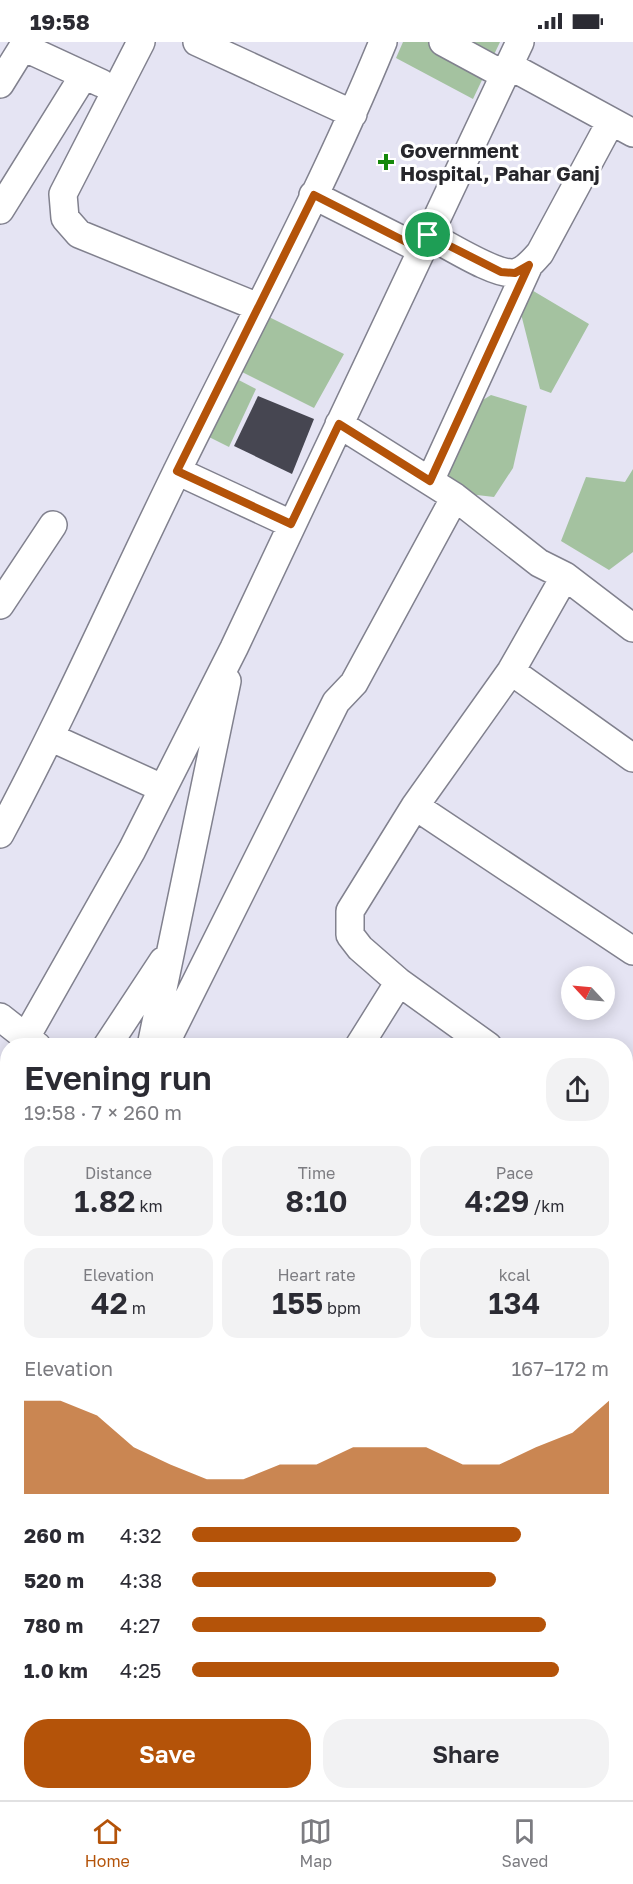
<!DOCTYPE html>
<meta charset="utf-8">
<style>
:root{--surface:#fff;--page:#f2f2f3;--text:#2b2b33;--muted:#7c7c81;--line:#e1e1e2;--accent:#b45309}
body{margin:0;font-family:"Golos Text",sans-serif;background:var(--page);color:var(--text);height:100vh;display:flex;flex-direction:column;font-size:22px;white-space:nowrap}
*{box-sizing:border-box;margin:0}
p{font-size:20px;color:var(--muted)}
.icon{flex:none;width:33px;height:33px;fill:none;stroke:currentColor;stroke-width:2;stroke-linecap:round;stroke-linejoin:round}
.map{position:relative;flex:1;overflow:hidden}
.details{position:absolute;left:0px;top:996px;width:633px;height:762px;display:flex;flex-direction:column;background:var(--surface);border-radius:24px 24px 0 0;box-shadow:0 3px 15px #0003}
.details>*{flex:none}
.needle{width:39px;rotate:296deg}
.buttons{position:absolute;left:561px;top:924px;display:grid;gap:12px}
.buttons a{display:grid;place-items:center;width:54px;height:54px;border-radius:50%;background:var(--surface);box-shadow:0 3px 15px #0003;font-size:30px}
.pin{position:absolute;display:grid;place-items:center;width:51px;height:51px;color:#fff;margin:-26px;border:3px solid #fff;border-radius:50%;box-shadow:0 2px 6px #0007}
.round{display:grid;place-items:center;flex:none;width:63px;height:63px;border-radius:24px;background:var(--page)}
.headline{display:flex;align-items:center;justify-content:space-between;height:102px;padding:0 24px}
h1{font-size:33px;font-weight:600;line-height:45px}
.figures{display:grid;grid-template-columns:repeat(3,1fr);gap:9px;height:102px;padding:6px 24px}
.figures div{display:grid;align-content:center;border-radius:15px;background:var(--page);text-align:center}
.figures b{font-size:30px;font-weight:600}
.figures small{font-size:16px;font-weight:400}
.figures p{font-size:16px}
.chart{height:168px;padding:12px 24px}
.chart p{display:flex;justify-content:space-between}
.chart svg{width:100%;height:108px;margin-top:6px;fill:var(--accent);opacity:.7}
.primary-button{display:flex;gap:12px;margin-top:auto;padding:12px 24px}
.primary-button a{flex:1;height:69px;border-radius:24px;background:var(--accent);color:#fff;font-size:24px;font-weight:600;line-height:69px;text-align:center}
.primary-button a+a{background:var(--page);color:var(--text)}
ul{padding:0 24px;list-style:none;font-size:20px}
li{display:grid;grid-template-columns:96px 72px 1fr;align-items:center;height:45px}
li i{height:15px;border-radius:8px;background:var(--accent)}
.status{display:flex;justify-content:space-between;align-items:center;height:42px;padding:0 30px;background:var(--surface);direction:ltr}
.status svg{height:16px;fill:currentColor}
.tabs{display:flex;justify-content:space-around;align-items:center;height:84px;border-top:2px solid var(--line);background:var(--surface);font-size:16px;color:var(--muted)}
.tabs a{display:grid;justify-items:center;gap:3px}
.tabs .active{color:var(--accent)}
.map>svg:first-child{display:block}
.green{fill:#a4c2a0}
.building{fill:#464651}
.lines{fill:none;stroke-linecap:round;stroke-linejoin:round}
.minor-casing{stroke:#81818e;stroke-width:30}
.minor{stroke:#fff;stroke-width:27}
.route-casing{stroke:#fff;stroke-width:12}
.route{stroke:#b45309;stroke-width:8}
.poi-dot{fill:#16890b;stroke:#fff;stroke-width:2}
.labels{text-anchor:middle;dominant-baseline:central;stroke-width:6;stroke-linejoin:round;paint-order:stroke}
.poi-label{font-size:20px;font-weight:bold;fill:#27272c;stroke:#fff;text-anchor:start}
</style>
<div class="status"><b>19:58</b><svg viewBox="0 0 49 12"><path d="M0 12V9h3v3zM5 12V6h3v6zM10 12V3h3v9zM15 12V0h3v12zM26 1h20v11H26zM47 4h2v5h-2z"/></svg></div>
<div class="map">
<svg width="633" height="1758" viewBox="0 0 633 1758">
<rect width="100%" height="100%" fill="#e5e4f3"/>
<path class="green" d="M403,0H500L473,57L396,16Z
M530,247L589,282L551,351L540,347L520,268Z
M269,275L344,312L314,366L240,329Z
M231,334L256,347L229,405L205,393Z
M491,353L527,364L513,426L494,455L460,451L434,441L455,375Z
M633,427V510L609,528L561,499L586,435L625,440Z"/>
<path class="building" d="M258,354L314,377L292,432L234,404Z"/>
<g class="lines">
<defs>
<path id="minor" d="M141,0L63,152L65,176L79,192L258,265
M197,0L353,72
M443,0L504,33
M23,5L101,41
M508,23L633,91
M0,42L26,0
M313,153L422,208
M0,168L84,33
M428,193C447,202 494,233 514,231C525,229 533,219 540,211L610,81
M339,382L455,455L539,521L565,534L633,586
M177,429L291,482
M430,439L529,223
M0,563L53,483
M511,629L633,716
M52,696L162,746
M415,764L633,909
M0,792C65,671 120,545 181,421C250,281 324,144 383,0
M0,975L37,1004
M26,995L132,808L234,606L520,0
M107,1004L163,919
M151,1004L227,639
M164,1004L336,660L354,641L455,455
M359,1004L399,940
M488,1004L399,940L360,906L350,893V869L415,764L511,629L565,534
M626,1102L633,1107
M0,1155L8,1145
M626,1207L633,1196
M0,1250L8,1240
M626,1349L633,1338
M626,1417L633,1424
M0,1437L8,1443
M626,1689L633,1695
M0,1690L8,1682
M390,1750L399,1758
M222,1758L228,1750"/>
</defs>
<use href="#minor" class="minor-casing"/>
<use href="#minor" class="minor"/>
</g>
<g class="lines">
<defs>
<path id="route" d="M314,153L422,208L428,193L501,230L515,231L529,223L430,439L339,382L291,482L177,429Z"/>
</defs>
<use href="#route" class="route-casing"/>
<use href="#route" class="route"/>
</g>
<path class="poi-dot" d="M383 111h6v6h6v6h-6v6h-6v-6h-6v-6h6z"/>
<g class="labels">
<g class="poi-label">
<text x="400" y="108">Government<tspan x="400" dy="23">Hospital, Pahar Ganj</tspan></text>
</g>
</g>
</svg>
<div class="buttons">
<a><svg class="needle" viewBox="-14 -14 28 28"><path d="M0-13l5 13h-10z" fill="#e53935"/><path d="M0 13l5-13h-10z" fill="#7c7c81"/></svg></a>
</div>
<div class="pin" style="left:428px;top:193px;background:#1e9e55"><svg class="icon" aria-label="arrive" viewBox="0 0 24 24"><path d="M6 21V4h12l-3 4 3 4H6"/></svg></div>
<section class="details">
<div class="headline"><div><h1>Evening run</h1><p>19:58 · 7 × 260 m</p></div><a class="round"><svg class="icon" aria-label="share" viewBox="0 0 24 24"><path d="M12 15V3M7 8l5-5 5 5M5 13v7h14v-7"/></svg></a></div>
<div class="figures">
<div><p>Distance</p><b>1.82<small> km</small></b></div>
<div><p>Time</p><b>8:10</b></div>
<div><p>Pace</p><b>4:29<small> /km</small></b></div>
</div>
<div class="figures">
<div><p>Elevation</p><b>42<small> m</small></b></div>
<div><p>Heart rate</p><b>155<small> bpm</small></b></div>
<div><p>kcal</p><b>134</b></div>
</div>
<div class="chart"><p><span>Elevation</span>167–172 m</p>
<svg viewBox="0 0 160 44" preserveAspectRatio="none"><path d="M0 44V6L10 6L20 12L30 25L40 32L50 38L60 38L70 32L80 32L90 25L100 25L110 25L120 32L130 32L140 25L150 19L160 6V44z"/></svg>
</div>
<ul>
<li><b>260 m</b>4:32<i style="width:79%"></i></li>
<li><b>520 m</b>4:38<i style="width:73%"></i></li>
<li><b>780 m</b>4:27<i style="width:85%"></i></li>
<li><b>1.0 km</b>4:25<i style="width:88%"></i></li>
</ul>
<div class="primary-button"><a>Save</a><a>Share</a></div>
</section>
</div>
<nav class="tabs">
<a class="active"><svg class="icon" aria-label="home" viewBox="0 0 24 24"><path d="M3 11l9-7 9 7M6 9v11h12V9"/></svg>Home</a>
<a><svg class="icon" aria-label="map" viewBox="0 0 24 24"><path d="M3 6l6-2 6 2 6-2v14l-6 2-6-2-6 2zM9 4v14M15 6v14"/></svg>Map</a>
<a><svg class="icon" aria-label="saved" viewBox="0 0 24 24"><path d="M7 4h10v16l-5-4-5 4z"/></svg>Saved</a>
</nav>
